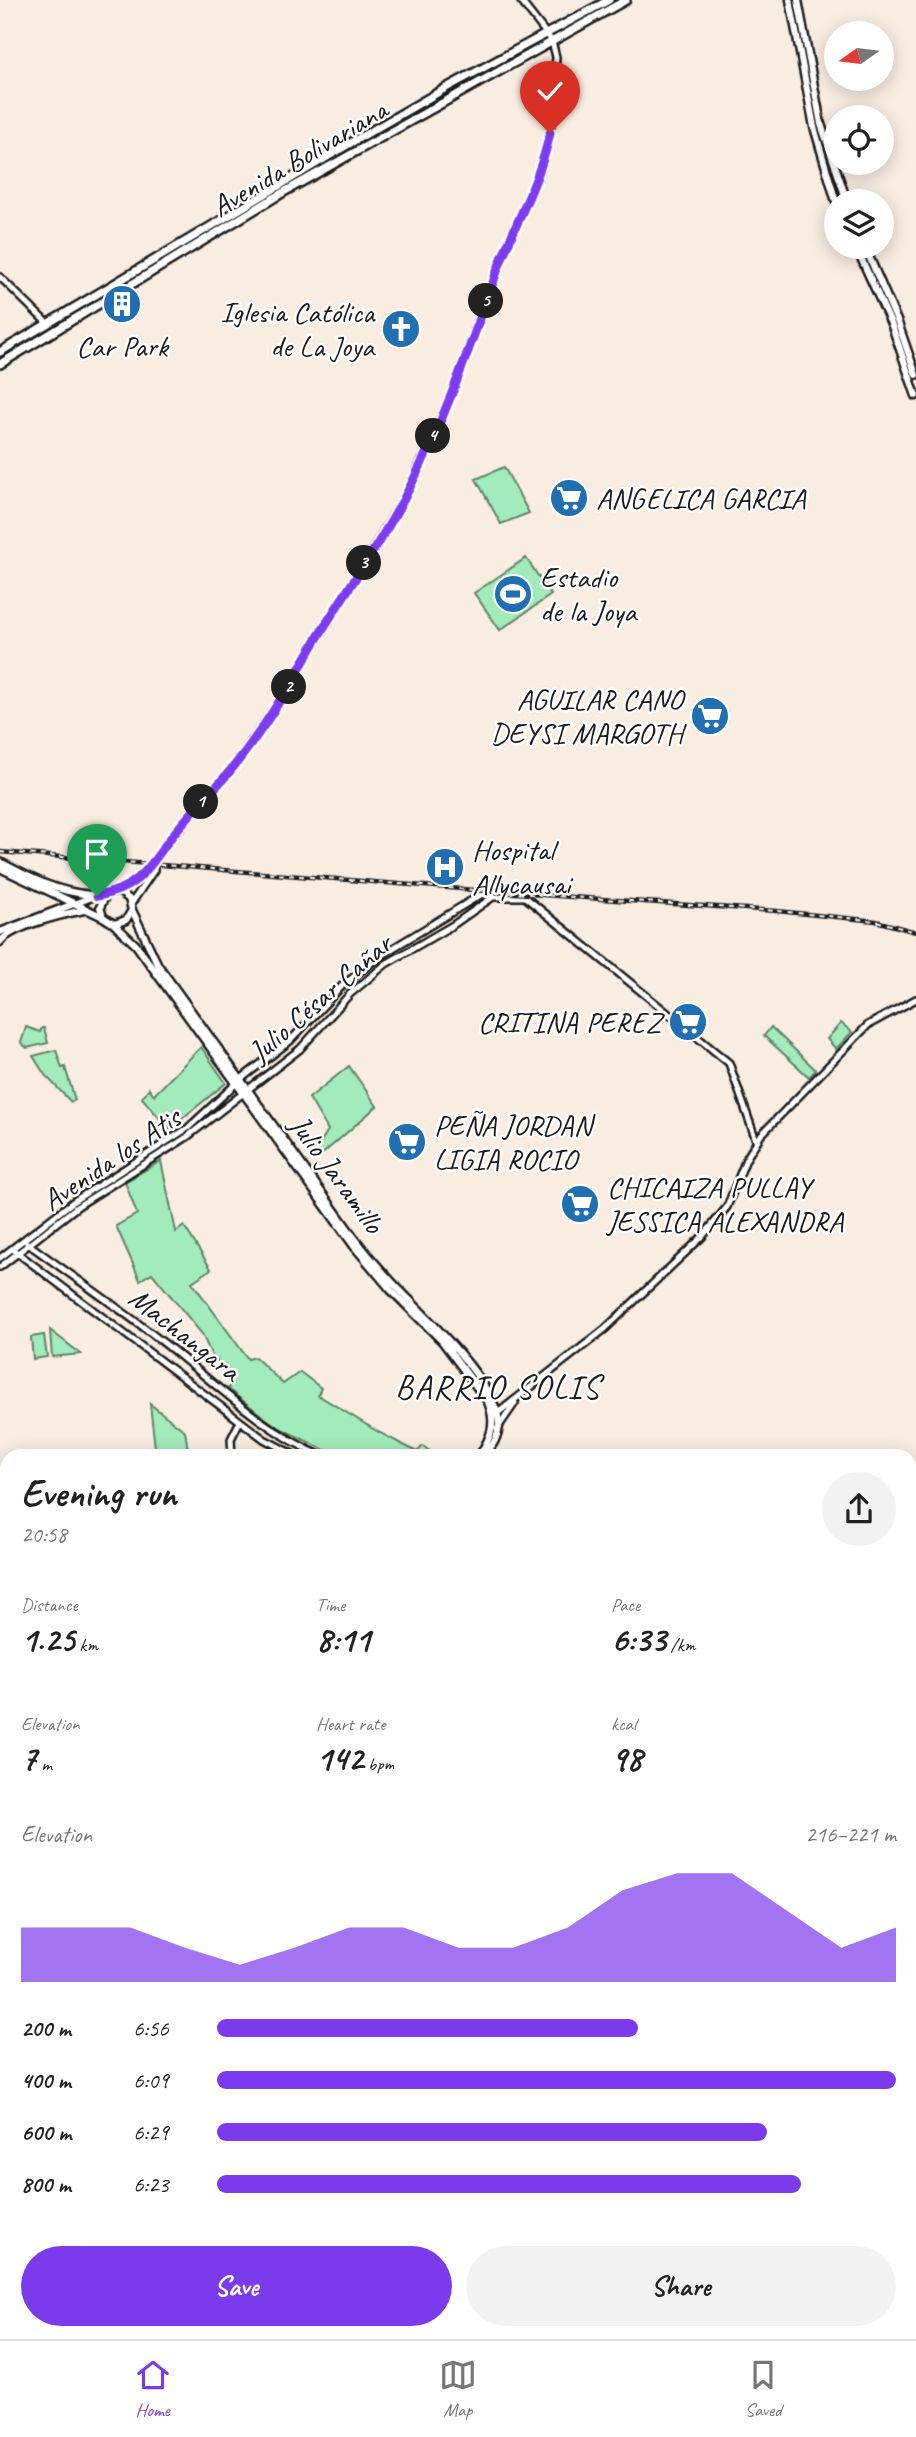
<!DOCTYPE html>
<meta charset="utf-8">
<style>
:root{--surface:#fff;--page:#f2f2f2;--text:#222;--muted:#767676;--line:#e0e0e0;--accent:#7c3aed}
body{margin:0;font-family:Caveat,sans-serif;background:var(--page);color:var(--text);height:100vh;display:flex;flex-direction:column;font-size:26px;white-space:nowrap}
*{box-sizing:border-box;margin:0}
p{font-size:23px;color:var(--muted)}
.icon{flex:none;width:38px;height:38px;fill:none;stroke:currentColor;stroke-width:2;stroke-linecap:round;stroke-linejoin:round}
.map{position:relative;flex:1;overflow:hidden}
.side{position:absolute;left:0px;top:1449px;width:917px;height:891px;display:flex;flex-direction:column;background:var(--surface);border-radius:21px 21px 0 0;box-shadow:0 4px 18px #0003}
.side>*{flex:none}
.needle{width:46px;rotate:256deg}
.fabs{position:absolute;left:824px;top:21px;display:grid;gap:14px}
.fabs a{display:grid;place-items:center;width:70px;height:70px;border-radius:50%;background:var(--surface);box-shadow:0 4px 18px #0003;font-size:35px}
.pin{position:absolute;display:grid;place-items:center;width:60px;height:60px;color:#fff;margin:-72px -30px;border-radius:50% 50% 50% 0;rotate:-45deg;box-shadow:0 0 7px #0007}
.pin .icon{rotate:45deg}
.km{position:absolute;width:35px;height:35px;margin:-18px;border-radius:50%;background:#222;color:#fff;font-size:19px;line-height:35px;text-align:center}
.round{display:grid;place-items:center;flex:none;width:74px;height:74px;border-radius:37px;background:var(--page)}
.headline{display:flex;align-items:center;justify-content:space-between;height:119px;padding:0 21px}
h1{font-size:38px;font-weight:600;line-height:52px}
.metrics{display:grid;grid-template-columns:repeat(3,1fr);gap:10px;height:119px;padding:7px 21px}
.metrics div{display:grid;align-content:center}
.metrics b{font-size:35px;font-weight:600}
.metrics small{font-size:19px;font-weight:400}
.metrics p{font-size:19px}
.chart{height:196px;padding:14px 21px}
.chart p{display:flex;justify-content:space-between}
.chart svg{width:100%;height:126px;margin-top:7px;fill:var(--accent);opacity:.7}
.button{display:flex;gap:14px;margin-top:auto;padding:14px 21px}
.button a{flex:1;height:80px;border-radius:42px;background:var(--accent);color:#fff;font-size:28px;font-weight:600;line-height:80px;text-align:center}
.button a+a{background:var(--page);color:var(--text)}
ul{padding:0 21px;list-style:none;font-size:23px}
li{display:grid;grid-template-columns:112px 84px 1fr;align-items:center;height:52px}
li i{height:18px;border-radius:9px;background:var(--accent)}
.tab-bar{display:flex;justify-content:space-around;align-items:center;height:98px;border-top:2px solid var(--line);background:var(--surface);font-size:19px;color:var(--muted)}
.tab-bar a{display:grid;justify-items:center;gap:4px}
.tab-bar .selected{color:var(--accent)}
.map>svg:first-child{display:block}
.green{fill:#a2ebba;stroke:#5f846b;stroke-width:2}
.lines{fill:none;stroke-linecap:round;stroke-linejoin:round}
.minor-casing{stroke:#1c1c1c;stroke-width:10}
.major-casing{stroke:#1c1c1c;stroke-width:11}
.highway-casing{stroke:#1c1c1c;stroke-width:12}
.minor{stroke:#fff;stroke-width:5}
.major{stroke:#fff;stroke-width:6}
.highway{stroke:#fff;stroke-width:7}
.rail-casing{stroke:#1c1c1c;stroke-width:4.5}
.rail{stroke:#fff;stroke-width:2;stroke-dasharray:5;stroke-linecap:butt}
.route-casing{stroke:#fff;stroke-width:14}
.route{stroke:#7c3aed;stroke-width:9}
.labels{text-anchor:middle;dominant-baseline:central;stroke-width:5;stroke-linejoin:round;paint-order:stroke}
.street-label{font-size:30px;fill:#1c1c1c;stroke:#fff}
.poi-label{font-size:30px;fill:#1c1c1c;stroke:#fff;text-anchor:start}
.quarter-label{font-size:33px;letter-spacing:2px;fill:#1c1c1c;stroke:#fff}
</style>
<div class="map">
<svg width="916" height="2339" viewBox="0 0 916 2339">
<rect width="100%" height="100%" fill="#f9ece1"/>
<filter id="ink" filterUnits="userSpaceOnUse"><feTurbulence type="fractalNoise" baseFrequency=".0143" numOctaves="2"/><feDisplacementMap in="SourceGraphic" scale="14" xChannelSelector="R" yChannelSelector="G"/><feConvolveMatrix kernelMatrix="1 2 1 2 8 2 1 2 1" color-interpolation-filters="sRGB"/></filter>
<g filter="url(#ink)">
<path class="green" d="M504,467L529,513L501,524L476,479Z
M526,558L551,595L500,630L474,593Z
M841,1023L852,1032L836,1049L827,1039Z
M26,1027L40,1032L42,1028H44L48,1043L27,1048L21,1043Z
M771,1027L816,1070L809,1077L764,1036Z
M201,1047L226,1083L169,1129L142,1098L149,1088L154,1095Z
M56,1050L62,1068L65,1067L75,1100L71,1102L45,1075L33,1056Z
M349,1066L377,1106L318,1158L315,1152L328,1130L309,1098Z
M161,1161L176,1232L184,1226L211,1269L192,1282L248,1359L255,1357L283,1384L300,1372L321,1388L318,1395L380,1433L417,1452L423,1446L436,1456H337L274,1425L228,1389L233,1377L212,1356L202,1334L152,1273L140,1280L116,1226L137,1214L125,1182Z
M50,1330L81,1354L52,1357Z
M44,1335L47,1357L33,1359L31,1337Z
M150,1404L185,1431L189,1456H156Z"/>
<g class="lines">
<defs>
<path id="minor" d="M0,277L48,324
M115,892L138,879L154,864
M131,904L154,870V864L162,848L235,765L293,680L409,489L451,394L513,230L540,172L550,133L556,57L552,41L520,0
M27,1243C76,1279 127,1313 174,1351C221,1389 266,1432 322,1456
M15,1251L264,1439L296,1456
M0,1258L74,1201L188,1128L241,1079L290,1041L342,986L380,956L482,894L493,897H525L729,1063L756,1140
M0,1267L78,1206L187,1137L300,1049L350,994L386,964L453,925L493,897
M494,1416L605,1329L702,1237L727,1207L746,1159L761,1135L868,1025L916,999
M497,1429L515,1403
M232,1456L231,1439L240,1421
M910,1575H916
M0,1625H7
M0,2224L7,2215
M0,2233L7,2225
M533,2333L538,2339
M544,2333L549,2339"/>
<path id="major" d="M790,0L814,127L836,202
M798,0L821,124L847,201
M856,247L892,326L916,396
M865,247L898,323L916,375
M0,862C30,878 58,893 93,895C103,896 111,891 120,892L129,899L132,910L158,965L353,1236C365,1252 378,1267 392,1282C419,1311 502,1386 499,1427C498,1438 491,1447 485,1456
M0,868L103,917L114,924L136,945L354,1246L391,1290L442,1341L488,1402C497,1424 491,1437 479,1456
M103,917L100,907L106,895
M114,924L126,920L132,910
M0,932L92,897
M0,942C12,926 64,914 84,910
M0,1855L7,1854
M0,1863H7
M0,2275L7,2282
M0,2285L7,2293
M53,2333L59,2339
M62,2333L69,2339"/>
<path id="highway" d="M0,352L354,141L446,88L609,0
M0,364L282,193L626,0
M910,1780H916
M910,1790H916
M910,2268L916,2278"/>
</defs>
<use href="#minor" class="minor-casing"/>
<use href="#major" class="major-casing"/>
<use href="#highway" class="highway-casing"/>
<use href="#minor" class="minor"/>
<use href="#major" class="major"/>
<use href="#highway" class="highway"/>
<defs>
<path id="rail" d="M0,852L499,892L777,911L876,921L916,932"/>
</defs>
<use href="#rail" class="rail-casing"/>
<use href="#rail" class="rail"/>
</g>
</g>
<g class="lines" filter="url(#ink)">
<defs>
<path id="route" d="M97,896C148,887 152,857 182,824C199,804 219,785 235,765C269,722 296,674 324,627C353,581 385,536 410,487C446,417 472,340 499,266C516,222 540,180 550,133"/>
</defs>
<use href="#route" class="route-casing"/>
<use href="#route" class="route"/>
</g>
<defs>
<symbol id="building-disc" viewBox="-11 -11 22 22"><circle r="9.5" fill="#1f6fb2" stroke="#fff"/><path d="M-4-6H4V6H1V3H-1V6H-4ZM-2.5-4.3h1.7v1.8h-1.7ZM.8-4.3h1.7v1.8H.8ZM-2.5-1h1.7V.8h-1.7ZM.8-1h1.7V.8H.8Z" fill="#fff"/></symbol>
<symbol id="church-disc" viewBox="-11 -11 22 22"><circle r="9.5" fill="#1f6fb2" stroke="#fff"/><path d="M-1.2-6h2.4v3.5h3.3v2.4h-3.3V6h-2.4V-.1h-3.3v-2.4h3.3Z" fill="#fff"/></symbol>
<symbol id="supermarket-disc" viewBox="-11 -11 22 22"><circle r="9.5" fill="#1f6fb2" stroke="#fff"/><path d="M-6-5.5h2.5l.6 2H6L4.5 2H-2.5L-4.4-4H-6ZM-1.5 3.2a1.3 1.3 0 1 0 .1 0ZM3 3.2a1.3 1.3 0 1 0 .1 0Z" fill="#fff"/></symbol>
<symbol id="stadium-disc" viewBox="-11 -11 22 22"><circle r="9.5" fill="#1f6fb2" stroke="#fff"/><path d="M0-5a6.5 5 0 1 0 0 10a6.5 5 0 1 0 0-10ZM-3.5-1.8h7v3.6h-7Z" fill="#fff"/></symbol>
<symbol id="hospital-disc" viewBox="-11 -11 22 22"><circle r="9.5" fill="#1f6fb2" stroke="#fff"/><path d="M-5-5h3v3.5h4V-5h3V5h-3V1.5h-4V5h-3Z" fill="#fff"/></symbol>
</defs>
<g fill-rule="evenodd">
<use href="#building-disc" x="100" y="282" width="44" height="44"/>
<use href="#church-disc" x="379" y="307" width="44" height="44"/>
<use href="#supermarket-disc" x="547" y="476" width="44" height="44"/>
<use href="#stadium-disc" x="491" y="572" width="44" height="44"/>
<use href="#supermarket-disc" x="688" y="694" width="44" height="44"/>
<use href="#hospital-disc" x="423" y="845" width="44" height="44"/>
<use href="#supermarket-disc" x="666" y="1000" width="44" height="44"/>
<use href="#supermarket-disc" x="385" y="1120" width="44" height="44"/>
<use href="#supermarket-disc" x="558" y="1182" width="44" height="44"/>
</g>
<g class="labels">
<g class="street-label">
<text transform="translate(299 158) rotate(-31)">Avenida Bolivariana</text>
<text transform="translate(320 998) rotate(-41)">Julio César Cañar</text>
<text transform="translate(111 1159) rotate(-34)">Avenida los Atis</text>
<text transform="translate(337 1174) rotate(54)">Julio Jaramillo</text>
<text transform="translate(185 1334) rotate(38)">Machangara</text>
</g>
<g class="poi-label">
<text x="374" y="312" text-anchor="end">Iglesia Católica<tspan x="374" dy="34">de La Joya</tspan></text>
<text x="122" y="346" text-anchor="middle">Car Park</text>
<text x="596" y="498">ANGELICA GARCIA</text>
<text x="540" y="577">Estadio<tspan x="540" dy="34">de la Joya</tspan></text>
<text x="683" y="699" text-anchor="end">AGUILAR CANO<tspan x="683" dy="34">DEYSI MARGOTH</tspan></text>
<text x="472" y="850">Hospital<tspan x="472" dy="34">Allycausai</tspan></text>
<text x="661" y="1022" text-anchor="end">CRITINA PEREZ</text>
<text x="434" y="1125">PEÑA JORDAN<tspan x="434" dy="34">LIGIA ROCIO</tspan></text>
<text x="607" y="1187">CHICAIZA PULLAY<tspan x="607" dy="34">JESSICA ALEXANDRA</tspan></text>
</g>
<g class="quarter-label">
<text x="498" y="1387">BARRIO SOLIS</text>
</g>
</g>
</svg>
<div class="fabs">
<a><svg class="needle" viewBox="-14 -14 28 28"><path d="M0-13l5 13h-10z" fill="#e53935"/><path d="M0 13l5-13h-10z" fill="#767676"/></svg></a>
<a><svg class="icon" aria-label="locate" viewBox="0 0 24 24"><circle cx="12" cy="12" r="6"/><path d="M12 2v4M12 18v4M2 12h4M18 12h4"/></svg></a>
<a><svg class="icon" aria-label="layers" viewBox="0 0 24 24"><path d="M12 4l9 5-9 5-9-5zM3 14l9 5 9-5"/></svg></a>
</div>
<div class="pin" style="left:97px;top:896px;background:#1e9e55"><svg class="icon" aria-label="arrive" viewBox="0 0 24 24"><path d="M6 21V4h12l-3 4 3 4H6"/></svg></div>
<div class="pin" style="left:550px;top:133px;background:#d93025"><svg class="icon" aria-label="check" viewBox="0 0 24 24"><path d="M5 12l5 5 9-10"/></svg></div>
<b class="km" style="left:201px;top:802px">1</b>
<b class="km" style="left:289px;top:687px">2</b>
<b class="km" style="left:364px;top:563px">3</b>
<b class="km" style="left:433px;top:436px">4</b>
<b class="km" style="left:486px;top:301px">5</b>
<section class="side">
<div class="headline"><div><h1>Evening run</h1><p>20:58</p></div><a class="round"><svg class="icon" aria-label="share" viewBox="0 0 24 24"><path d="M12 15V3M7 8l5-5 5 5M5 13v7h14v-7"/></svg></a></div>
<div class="metrics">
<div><p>Distance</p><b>1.25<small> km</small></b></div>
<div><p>Time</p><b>8:11</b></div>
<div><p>Pace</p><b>6:33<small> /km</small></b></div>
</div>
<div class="metrics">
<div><p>Elevation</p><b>7<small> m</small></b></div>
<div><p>Heart rate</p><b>142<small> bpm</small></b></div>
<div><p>kcal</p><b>98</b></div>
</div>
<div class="chart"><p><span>Elevation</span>216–221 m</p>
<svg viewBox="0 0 160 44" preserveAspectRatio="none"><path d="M0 44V25L10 25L20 25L30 32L40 38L50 32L60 25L70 25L80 32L90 32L100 25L110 12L120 6L130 6L140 19L150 32L160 25V44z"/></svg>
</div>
<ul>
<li><b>200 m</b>6:56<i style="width:62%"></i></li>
<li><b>400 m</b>6:09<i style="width:100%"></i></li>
<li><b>600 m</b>6:29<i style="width:81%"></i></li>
<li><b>800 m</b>6:23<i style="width:86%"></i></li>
</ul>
<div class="button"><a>Save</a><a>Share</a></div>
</section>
</div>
<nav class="tab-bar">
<a class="selected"><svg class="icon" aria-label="home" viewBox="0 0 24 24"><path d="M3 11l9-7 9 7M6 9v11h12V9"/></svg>Home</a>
<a><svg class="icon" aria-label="map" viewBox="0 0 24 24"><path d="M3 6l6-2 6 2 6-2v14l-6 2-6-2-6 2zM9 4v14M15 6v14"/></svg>Map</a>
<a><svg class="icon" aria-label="saved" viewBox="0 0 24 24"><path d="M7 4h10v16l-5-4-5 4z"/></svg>Saved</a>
</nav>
